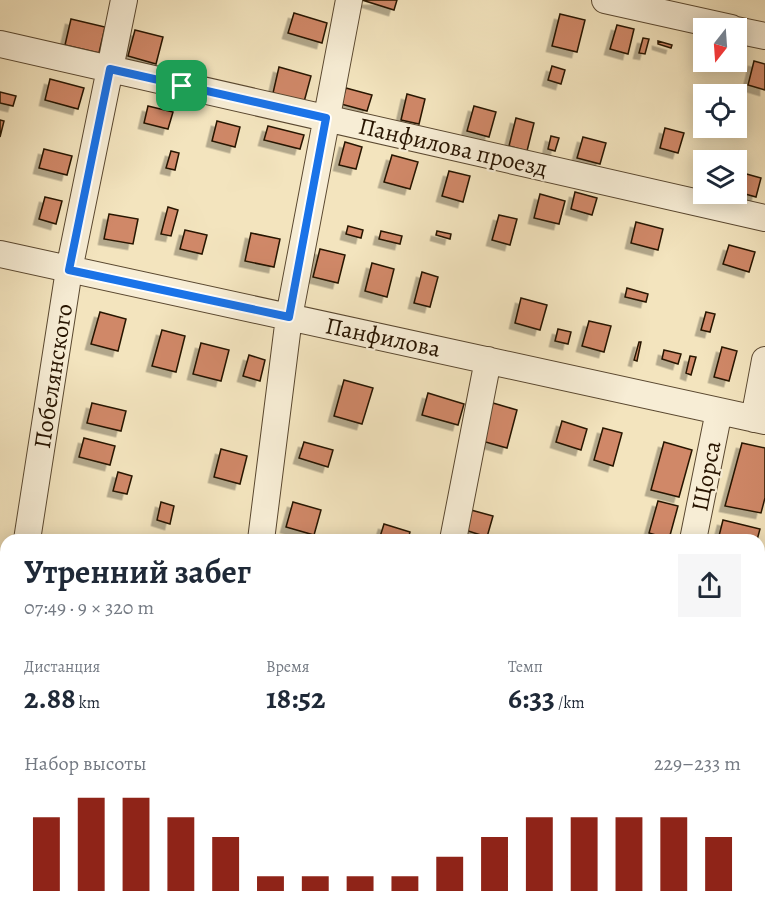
<!DOCTYPE html>
<html lang="ru">
<meta charset="utf-8">
<style>
:root{--surface:#fff;--page:#f6f6f7;--text:#1f2937;--muted:#747a83;--accent:#8f2418}
body{margin:0;font-family:Alegreya,serif;background:var(--page);color:var(--text);height:100vh;display:flex;flex-direction:column;font-size:22px;white-space:nowrap}
*{box-sizing:border-box;margin:0}
p{font-size:20px;color:var(--muted)}
.icon{flex:none;width:33px;height:33px;fill:none;stroke:currentColor;stroke-width:2;stroke-linecap:round;stroke-linejoin:round}
.map{position:relative;flex:1;overflow:hidden}
.sheet{position:absolute;left:0px;top:534px;width:765px;height:386px;display:flex;flex-direction:column;background:var(--surface);border-radius:18px 18px 0 0;box-shadow:0 3px 15px #0003}
.sheet>*{flex:none}
.needle{width:39px;rotate:197deg}
.tools{position:absolute;left:693px;top:18px;display:grid;gap:12px}
.tools a{display:grid;place-items:center;width:54px;height:54px;border-radius:0px;background:var(--surface);box-shadow:0 3px 15px #0003;font-size:30px}
.pin{position:absolute;display:grid;place-items:center;width:51px;height:51px;color:#fff;margin:-26px;border-radius:12px;box-shadow:0 3px 9px #0006}
.round{display:grid;place-items:center;flex:none;width:63px;height:63px;border-radius:0px;background:var(--page)}
.headline{display:flex;align-items:center;justify-content:space-between;height:102px;padding:0 24px}
h1{font-size:33px;font-weight:700;line-height:45px}
.stats{display:grid;grid-template-columns:repeat(3,1fr);gap:9px;height:102px;padding:6px 24px}
.stats div{display:grid;align-content:center}
.stats b{font-size:30px;font-weight:700}
.stats small{font-size:16px;font-weight:400}
.stats p{font-size:16px}
.chart{height:168px;padding:12px 24px}
.chart p{display:flex;justify-content:space-between}
.chart svg{width:100%;height:108px;margin-top:6px;stroke:var(--accent);stroke-width:6}
.map>svg:first-child{display:block}
.building{fill:#d08867;stroke:#271400;stroke-width:1.5;filter:url(#shadow)}
.lines{fill:none;stroke-linecap:round;stroke-linejoin:round}
.minor-casing{stroke:#5a4830;stroke-width:28}
.minor{stroke:#f7edd5;stroke-width:26}
.route-casing{stroke:#fff;stroke-width:12}
.route{stroke:#1a73e8;stroke-width:8}
.labels{text-anchor:middle;dominant-baseline:central;stroke-width:4.5;stroke-linejoin:round;paint-order:stroke}
.street-label{font-size:24px;fill:#271400;stroke:#f7edd5}
</style>
<div class="map">
<svg width="765" height="919" viewBox="0 0 765 919">
<defs>
<filter id="shadow"><feDropShadow dx="-5.5" dy="5.5" stdDeviation="0" flood-color="#0004"/></filter>
</defs>
<rect width="100%" height="100%" fill="#f3e4be"/>
<filter id="stains"><feTurbulence type="fractalNoise" baseFrequency=".00333" numOctaves="4"/><feColorMatrix values="0 0 0 0 .2 0 0 0 0 .09 0 0 0 0 .02 0 0 0 .5 -.17"/></filter>
<radialGradient id="worn" r=".72"><stop offset=".6" stop-color="#630" stop-opacity="0"/><stop offset="1" stop-color="#630" stop-opacity=".3"/></radialGradient>
<path class="building" d="M362,0H397L394,10Z
M294,13L327,23L322,43L288,33Z
M560,14L585,20L577,52L552,46Z
M71,19L105,27L99,53L65,45Z
M617,25L634,29L628,54L610,49Z
M135,30L163,37L156,64L128,56Z
M643,38L649,39L645,54L639,53Z
M658,41L672,45L671,48L658,44Z
M754,61L765,64V90L748,85Z
M552,66L565,70L561,84L548,80Z
M279,67L311,76L304,102L273,93Z
M50,79L84,88L78,109L45,100Z
M346,88L372,95L367,111L341,104Z
M0,92L16,96L13,106L0,103Z
M407,94L425,99L419,124L401,120Z
M148,106L173,112L168,129L144,123Z
M474,106L496,112L489,137L467,131Z
M516,118L534,123L527,151L509,146Z
M0,120L4,121L0,137Z
M217,121L240,127L235,147L212,141Z
M268,126L304,135L300,149L264,140Z
M665,128L684,133L678,153L660,148Z
M551,136L559,138L555,151L548,149Z
M583,137L606,143L600,164L577,158Z
M345,142L362,147L356,169L339,165Z
M44,149L72,156L67,175L39,168Z
M171,151L179,153L175,170L166,168Z
M392,155L418,162L410,189L384,182Z
M449,171L470,176L463,202L442,196Z
M743,173L761,178L756,197L738,192Z
M575,192L597,198L592,215L571,209Z
M540,194L565,201L559,224L534,218Z
M45,197L62,201L56,224L39,219Z
M168,207L178,210L171,236L161,234Z
M109,214L138,219L133,244L104,239Z
M499,215L517,219L510,245L492,240Z
M636,222L663,229L658,250L631,243Z
M348,226L363,230L361,238L346,234Z
M185,230L207,235L202,254L180,249Z
M381,231L402,236L400,244L379,239Z
M437,231L451,234L450,239L436,235Z
M251,233L280,239L274,267L245,261Z
M729,245L755,252L749,272L723,264Z
M320,249L345,255L338,283L313,277Z
M372,263L394,269L387,297L365,291Z
M422,272L438,277L430,307L414,303Z
M627,288L648,294L646,302L625,297Z
M521,298L547,305L540,330L515,323Z
M100,312L126,319L118,351L91,344Z
M706,312L715,314L710,332L701,330Z
M589,321L611,326L604,352L582,346Z
M558,329L571,332L568,344L555,341Z
M162,330L185,336L176,372L152,366Z
M639,342H641L637,361L634,360Z
M201,343L229,350L221,381L193,374Z
M722,347L737,351L729,381L714,377Z
M664,350L681,354L678,364L662,359Z
M249,355L265,360L260,381L243,376Z
M690,356L696,357L691,375L686,373Z
M344,380L373,388L362,424L334,416Z
M428,393L464,404L458,425L422,415Z
M92,403L126,411L121,431L87,423Z
M493,403L517,410L507,448L482,441Z
M562,421L587,429L581,450L556,442Z
M603,428L622,433L613,466L594,460Z
M84,438L115,446L110,465L79,457Z
M304,442L333,450L328,467L299,458Z
M664,442L692,450L679,497L651,490Z
M742,443L765,448V498L761,513L725,506Z
M221,449L247,456L240,484L214,477Z
M118,472L132,476L127,494L113,491Z
M658,501L678,506L669,539L649,533Z
M161,502L174,506L170,524L157,520Z
M293,502L321,510L314,535L286,527Z
M471,510L493,516L487,537L465,530Z
M723,520L760,529L757,540H718Z
M384,524L410,532L408,540H379Z
M64,535L82,540H63Z
M759,687L765,689V711L759,709Z
M759,773L765,774V791L759,789Z
M10,914H26L25,919Z
M135,914H168L166,919H152Z
M227,914H234L249,917V919H225Z
M572,914H589L600,916L599,919H571Z"/>
<g class="lines">
<defs>
<path id="minor" d="M605,0L731,28
M736,30L765,36
M0,44L765,218
M0,254L765,421
M754,419L765,360
M27,540L69,270L124,0
M261,540L289,317L349,0
M453,540L488,360
M693,540L719,411
M0,644L6,645
M0,706L6,669
M0,842L6,843
M334,914L360,919
M206,919L207,914
M400,919L401,914
M628,919V914"/>
</defs>
<use href="#minor" class="minor-casing"/>
<use href="#minor" class="minor"/>
</g>
<g class="lines">
<defs>
<path id="route" d="M110,69L326,118L289,317L69,270Z"/>
</defs>
<use href="#route" class="route-casing"/>
<use href="#route" class="route"/>
</g>
<g class="labels">
<g class="street-label">
<text transform="translate(453 147) rotate(13)">Панфилова проезд</text>
<text transform="translate(383 337) rotate(12)">Панфилова</text>
<text transform="translate(53 376) rotate(-81)">Побелянского</text>
<text transform="translate(706 476) rotate(-79)">Щорса</text>
</g>
</g>
<rect width="100%" height="100%" filter="url(#stains)"/>
<rect width="100%" height="100%" fill="url(#worn)"/>
</svg>
<div class="tools">
<a><svg class="needle" viewBox="-14 -14 28 28"><path d="M0-13l5 13h-10z" fill="#e53935"/><path d="M0 13l5-13h-10z" fill="#747a83"/></svg></a>
<a><svg class="icon" aria-label="locate" viewBox="0 0 24 24"><circle cx="12" cy="12" r="6"/><path d="M12 2v4M12 18v4M2 12h4M18 12h4"/></svg></a>
<a><svg class="icon" aria-label="layers" viewBox="0 0 24 24"><path d="M12 4l9 5-9 5-9-5zM3 14l9 5 9-5"/></svg></a>
</div>
<div class="pin" style="left:182px;top:86px;background:#1e9e55"><svg class="icon" aria-label="arrive" viewBox="0 0 24 24"><path d="M6 21V4h12l-3 4 3 4H6"/></svg></div>
<section class="sheet">
<div class="headline"><div><h1>Утренний забег</h1><p>07:49 · 9 × 320 m</p></div><a class="round"><svg class="icon" aria-label="share" viewBox="0 0 24 24"><path d="M12 15V3M7 8l5-5 5 5M5 13v7h14v-7"/></svg></a></div>
<div class="stats">
<div><p>Дистанция</p><b>2.88<small> km</small></b></div>
<div><p>Время</p><b>18:52</b></div>
<div><p>Темп</p><b>6:33<small> /km</small></b></div>
</div>
<div class="chart"><p><span>Набор высоты</span>229–233 m</p>
<svg viewBox="0 0 160 44" preserveAspectRatio="none"><path d="M5 44V14M15 44V6M25 44V6M35 44V14M45 44V22M55 44V38M65 44V38M75 44V38M85 44V38M95 44V30M105 44V22M115 44V14M125 44V14M135 44V14M145 44V14M155 44V22"/></svg>
</div>
</section>
</div>
